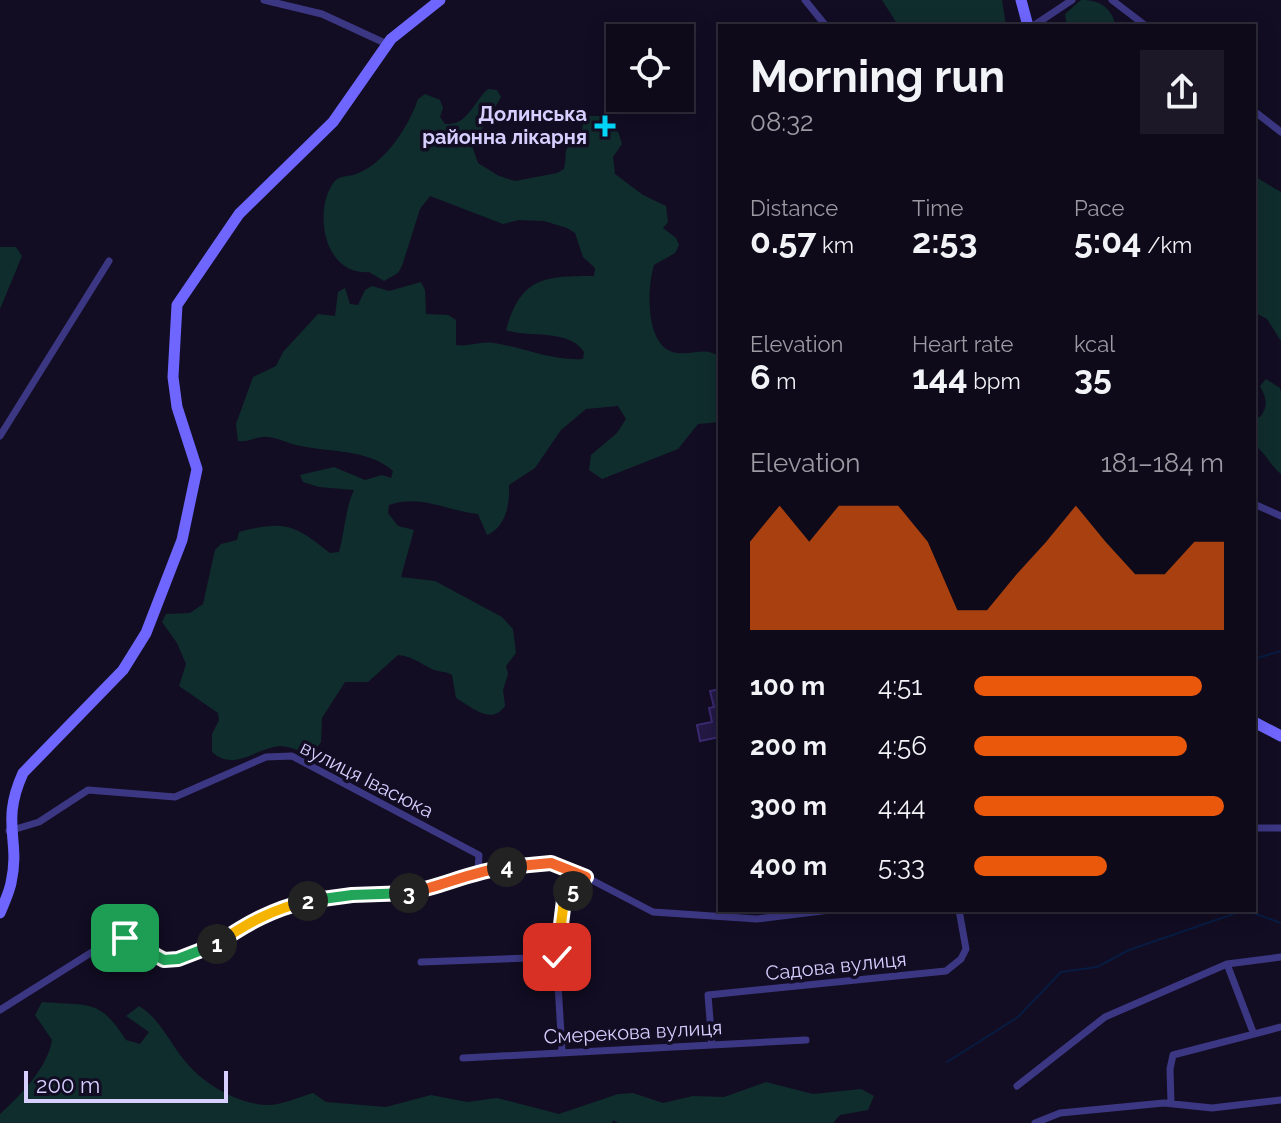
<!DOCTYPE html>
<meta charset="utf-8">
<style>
:root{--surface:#0e0a1a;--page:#1c1827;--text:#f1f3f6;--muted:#9b9aa2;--line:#2e2b39;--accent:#ea580c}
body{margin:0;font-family:Raleway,sans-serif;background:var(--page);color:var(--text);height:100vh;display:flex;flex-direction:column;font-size:30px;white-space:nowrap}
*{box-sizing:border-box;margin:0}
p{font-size:26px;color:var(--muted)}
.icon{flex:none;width:44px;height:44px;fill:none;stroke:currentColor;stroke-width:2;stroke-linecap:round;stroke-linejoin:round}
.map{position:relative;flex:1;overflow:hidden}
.panel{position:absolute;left:718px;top:24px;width:538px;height:888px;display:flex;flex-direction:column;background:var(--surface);border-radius:0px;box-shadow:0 4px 20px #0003,0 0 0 2px var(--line)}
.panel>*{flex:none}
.buttons{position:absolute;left:606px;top:24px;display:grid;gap:16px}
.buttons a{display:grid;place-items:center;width:88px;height:88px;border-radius:0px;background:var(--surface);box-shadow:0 4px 20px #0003,0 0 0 2px var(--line);font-size:40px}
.scale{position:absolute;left:24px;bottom:20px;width:204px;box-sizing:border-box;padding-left:8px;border:4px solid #d6cfff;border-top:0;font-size:22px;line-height:28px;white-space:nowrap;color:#d6cfff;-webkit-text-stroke:6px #120d23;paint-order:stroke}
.pin{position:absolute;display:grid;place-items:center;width:68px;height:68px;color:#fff;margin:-34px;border-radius:16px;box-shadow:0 4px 12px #0006}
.km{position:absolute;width:40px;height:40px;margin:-20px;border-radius:50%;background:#222;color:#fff;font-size:22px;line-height:40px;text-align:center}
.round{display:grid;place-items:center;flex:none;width:84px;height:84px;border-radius:0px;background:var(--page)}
.summary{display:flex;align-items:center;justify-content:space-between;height:136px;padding:0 32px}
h1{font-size:44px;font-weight:700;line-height:60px}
.figures{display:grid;grid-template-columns:repeat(3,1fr);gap:12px;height:136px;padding:8px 32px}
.figures div{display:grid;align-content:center}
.figures b{font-size:34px;font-weight:700}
.figures small{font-size:22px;font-weight:400}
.figures p{font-size:22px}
.chart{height:224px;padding:16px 32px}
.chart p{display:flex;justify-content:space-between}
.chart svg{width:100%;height:144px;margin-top:8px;fill:var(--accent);opacity:.7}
ul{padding:0 32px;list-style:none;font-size:26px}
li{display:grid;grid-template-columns:128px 96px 1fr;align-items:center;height:60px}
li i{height:20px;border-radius:10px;background:var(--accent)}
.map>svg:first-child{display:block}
.green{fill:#102d2d}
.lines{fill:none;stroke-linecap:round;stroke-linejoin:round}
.stream{stroke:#081b41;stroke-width:2}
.building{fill:#231944;stroke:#3b2a71;stroke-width:2}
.street{stroke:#3c3783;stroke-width:7}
.secondary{stroke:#6f66ff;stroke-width:11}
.split-1-casing{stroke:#fff;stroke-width:16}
.split-2-casing{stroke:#fff;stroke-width:16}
.split-3-casing{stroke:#fff;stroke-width:16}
.split-4-casing{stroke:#fff;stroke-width:16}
.split-5-casing{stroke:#fff;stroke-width:16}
.split-6-casing{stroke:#fff;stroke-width:16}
.split-1{stroke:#22a559;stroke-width:10}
.split-2{stroke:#f5b400;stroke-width:10}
.split-3{stroke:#22a559;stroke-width:10}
.split-4{stroke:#f0652b;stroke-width:10}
.split-5{stroke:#f0652b;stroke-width:10}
.split-6{stroke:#f5b400;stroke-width:10}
.poi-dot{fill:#00d8fa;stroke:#120d23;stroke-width:3}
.labels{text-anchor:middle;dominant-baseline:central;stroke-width:7;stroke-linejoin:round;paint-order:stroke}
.poi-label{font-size:20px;font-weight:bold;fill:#d6cfff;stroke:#120d23;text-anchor:end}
.street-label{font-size:20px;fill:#d6cfff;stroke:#120d23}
</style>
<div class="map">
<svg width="1281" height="1123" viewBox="0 0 1281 1123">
<rect width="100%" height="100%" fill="#120d23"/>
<path class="green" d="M882,0H1002L1006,26H905L896,22Z
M1081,0C1100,0 1111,7 1116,26H1067L1065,14Z
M488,89L497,90L501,97L472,146L478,163L499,176L515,181L557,173L564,169C569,149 559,151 581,138L583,123L589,116H606L617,128L622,144L613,157L615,174L643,195L666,206L668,222L663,228L676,238L679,245L675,253L654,265C647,287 644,350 678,353C694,355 705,346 720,357V422L698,424L678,449L602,479L589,470L591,455L617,433L626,419L618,406L586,409L561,430L535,468L509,485C510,504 506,527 487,535L478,514C447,511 421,494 389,505L388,513L398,526L414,530L401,577L435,581L502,617L513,629L516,653L506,666L508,674L503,690L505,706C491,726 472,707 456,698L452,675C448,672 443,672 438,671C423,667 417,657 398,655L368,682H345L322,718L321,742L311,755C302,752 289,746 280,746C256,748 234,772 212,752V734L219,720L218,713L179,686L186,664L177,643L162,622L166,614L190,613L203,604L215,550L221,544L237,540L239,532C284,520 294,524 330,553L339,552C345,531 345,509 354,490L319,487L303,482L300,475L334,467L365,480L382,475L391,478L393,471C366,447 324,453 292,444C282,441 273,436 262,437C253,438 248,442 238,441L236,424L253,377L276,366L283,352L318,314L335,316L338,292L345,288L350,304L358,305L365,290L372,286L389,291L421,282L425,290L426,314L448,315L456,320V345C468,347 480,341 494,343C525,348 552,361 583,359L584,352C569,328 529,338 506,330C521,277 544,276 594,276L595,268L583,257L575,233L567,228L544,221L519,220L503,224L430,196L420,209L402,266L398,273L384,281L369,272C325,276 312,212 334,182C339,175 349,177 356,174C385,164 409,126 418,99L425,94L440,100L443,108L440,117L445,124C468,126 473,102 488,89Z
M1254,176L1281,192V341L1267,319L1254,312Z
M0,247H16L22,256L0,309Z
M1266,379L1280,388L1281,392V474C1270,465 1266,453 1254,445V417H1260C1269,405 1266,398 1260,386Z
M42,1002C89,1006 99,998 126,1040L140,1044L149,1032L126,1016L139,1006C157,1017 166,1035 178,1052C197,1080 231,1102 265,1105C280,1106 299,1097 313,1093L326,1102L386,1107L431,1095L467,1102L497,1098L559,1114L618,1094L633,1093L663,1103L693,1096L724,1097L766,1082L813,1094L861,1089L874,1096L868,1110L840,1115L833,1123H618L613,1120L612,1123H0V1114C20,1096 48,1067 52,1040L35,1015Z"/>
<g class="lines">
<path class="stream" d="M1254,659L1281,651
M947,1062L1018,1017L1061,972L1097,967L1129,950L1245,910L1281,923"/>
</g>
<path class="building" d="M720,689V737L700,741L697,725L712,722L709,708L714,707L710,691Z"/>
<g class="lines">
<path class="street" d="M264,0L322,14L387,44
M805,0L826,26
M1112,0L1146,26
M1033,26L1072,0
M1254,111L1281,132
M0,436L109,261
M1254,504L1281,516
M1254,828H1281
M9,831L39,822L88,790L175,797L266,757L292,756L479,855L478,870L551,863L586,877L653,912L757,919L830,910
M421,962L557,957
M1227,964L1253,1032
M0,1010L116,937C137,936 151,962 171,960C211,956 239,924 275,909C314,894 356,898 396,895C425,893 451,881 478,870
M712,1045L708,995L946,971L961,959L966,949L959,910
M562,1051L556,951L564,900L586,877
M463,1058L806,1040
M1017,1086L1105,1017L1227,964L1281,957
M1171,1103L1170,1069L1173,1055L1281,1027
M1035,1123L1060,1113L1164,1103L1212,1108L1281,1100"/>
<path class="secondary" d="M1021,0L1028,26
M1254,722L1281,736
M0,913C4,903 9,893 11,883C21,839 0,824 23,773L123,670L146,633L182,540L197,469L177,407L173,377L177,305L239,214L333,122L391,39L440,0"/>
</g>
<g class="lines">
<defs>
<path id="split-1" d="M125,938L164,960L178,959L217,944"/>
<path id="split-2" d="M217,944C247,923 273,909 308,901"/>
<path id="split-3" d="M308,901L352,895L409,893"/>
<path id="split-4" d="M409,893C443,886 473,871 507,867"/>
<path id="split-5" d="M507,867L551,863L586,877L573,891"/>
<path id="split-6" d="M557,957L564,900L573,891"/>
</defs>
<use href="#split-1" class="split-1-casing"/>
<use href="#split-2" class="split-2-casing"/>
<use href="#split-3" class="split-3-casing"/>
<use href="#split-4" class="split-4-casing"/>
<use href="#split-5" class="split-5-casing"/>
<use href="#split-6" class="split-6-casing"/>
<use href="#split-1" class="split-1"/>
<use href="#split-2" class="split-2"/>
<use href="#split-3" class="split-3"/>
<use href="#split-4" class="split-4"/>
<use href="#split-5" class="split-5"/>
<use href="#split-6" class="split-6"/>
</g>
<path class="poi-dot" d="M601 114h8v8h8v8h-8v8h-8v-8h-8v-8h8z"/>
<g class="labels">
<g class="poi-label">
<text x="587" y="114">Долинська<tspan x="587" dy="23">районна лікарня</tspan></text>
</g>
<g class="street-label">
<text transform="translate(367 779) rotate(27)">вулиця Івасюка</text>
<text transform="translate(836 966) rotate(-6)">Садова вулиця</text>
<text transform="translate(633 1032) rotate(-3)">Смерекова вулиця</text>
</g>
</g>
</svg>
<div class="buttons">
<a><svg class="icon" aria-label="locate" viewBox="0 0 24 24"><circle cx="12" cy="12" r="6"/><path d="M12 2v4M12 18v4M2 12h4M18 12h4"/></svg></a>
</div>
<div class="scale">200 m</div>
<div class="pin" style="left:125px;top:938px;background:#1e9e55"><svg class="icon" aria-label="arrive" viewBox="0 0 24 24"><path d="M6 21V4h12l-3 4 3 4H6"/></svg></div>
<div class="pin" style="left:557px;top:957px;background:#d93025"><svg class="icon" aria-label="check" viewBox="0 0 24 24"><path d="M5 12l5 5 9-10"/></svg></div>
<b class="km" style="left:217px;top:944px">1</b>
<b class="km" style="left:308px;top:901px">2</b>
<b class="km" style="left:409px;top:893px">3</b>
<b class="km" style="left:507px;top:867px">4</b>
<b class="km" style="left:573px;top:891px">5</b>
<section class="panel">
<div class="summary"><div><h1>Morning run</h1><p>08:32</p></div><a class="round"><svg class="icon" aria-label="share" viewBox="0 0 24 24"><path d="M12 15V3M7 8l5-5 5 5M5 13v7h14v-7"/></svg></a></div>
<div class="figures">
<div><p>Distance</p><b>0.57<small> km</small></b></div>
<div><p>Time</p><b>2:53</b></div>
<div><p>Pace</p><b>5:04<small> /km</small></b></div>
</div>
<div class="figures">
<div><p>Elevation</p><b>6<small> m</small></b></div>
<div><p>Heart rate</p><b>144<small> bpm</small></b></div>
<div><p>kcal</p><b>35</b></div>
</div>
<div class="chart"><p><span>Elevation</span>181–184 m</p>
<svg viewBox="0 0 160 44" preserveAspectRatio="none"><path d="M0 44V17L10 6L20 17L30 6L40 6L50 6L60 17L70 38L80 38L90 27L100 17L110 6L120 17L130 27L140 27L150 17L160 17V44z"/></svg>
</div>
<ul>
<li><b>100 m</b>4:51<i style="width:91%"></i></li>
<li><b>200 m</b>4:56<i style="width:85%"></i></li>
<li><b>300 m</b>4:44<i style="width:100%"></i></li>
<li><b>400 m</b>5:33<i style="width:53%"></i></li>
</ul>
</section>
</div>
